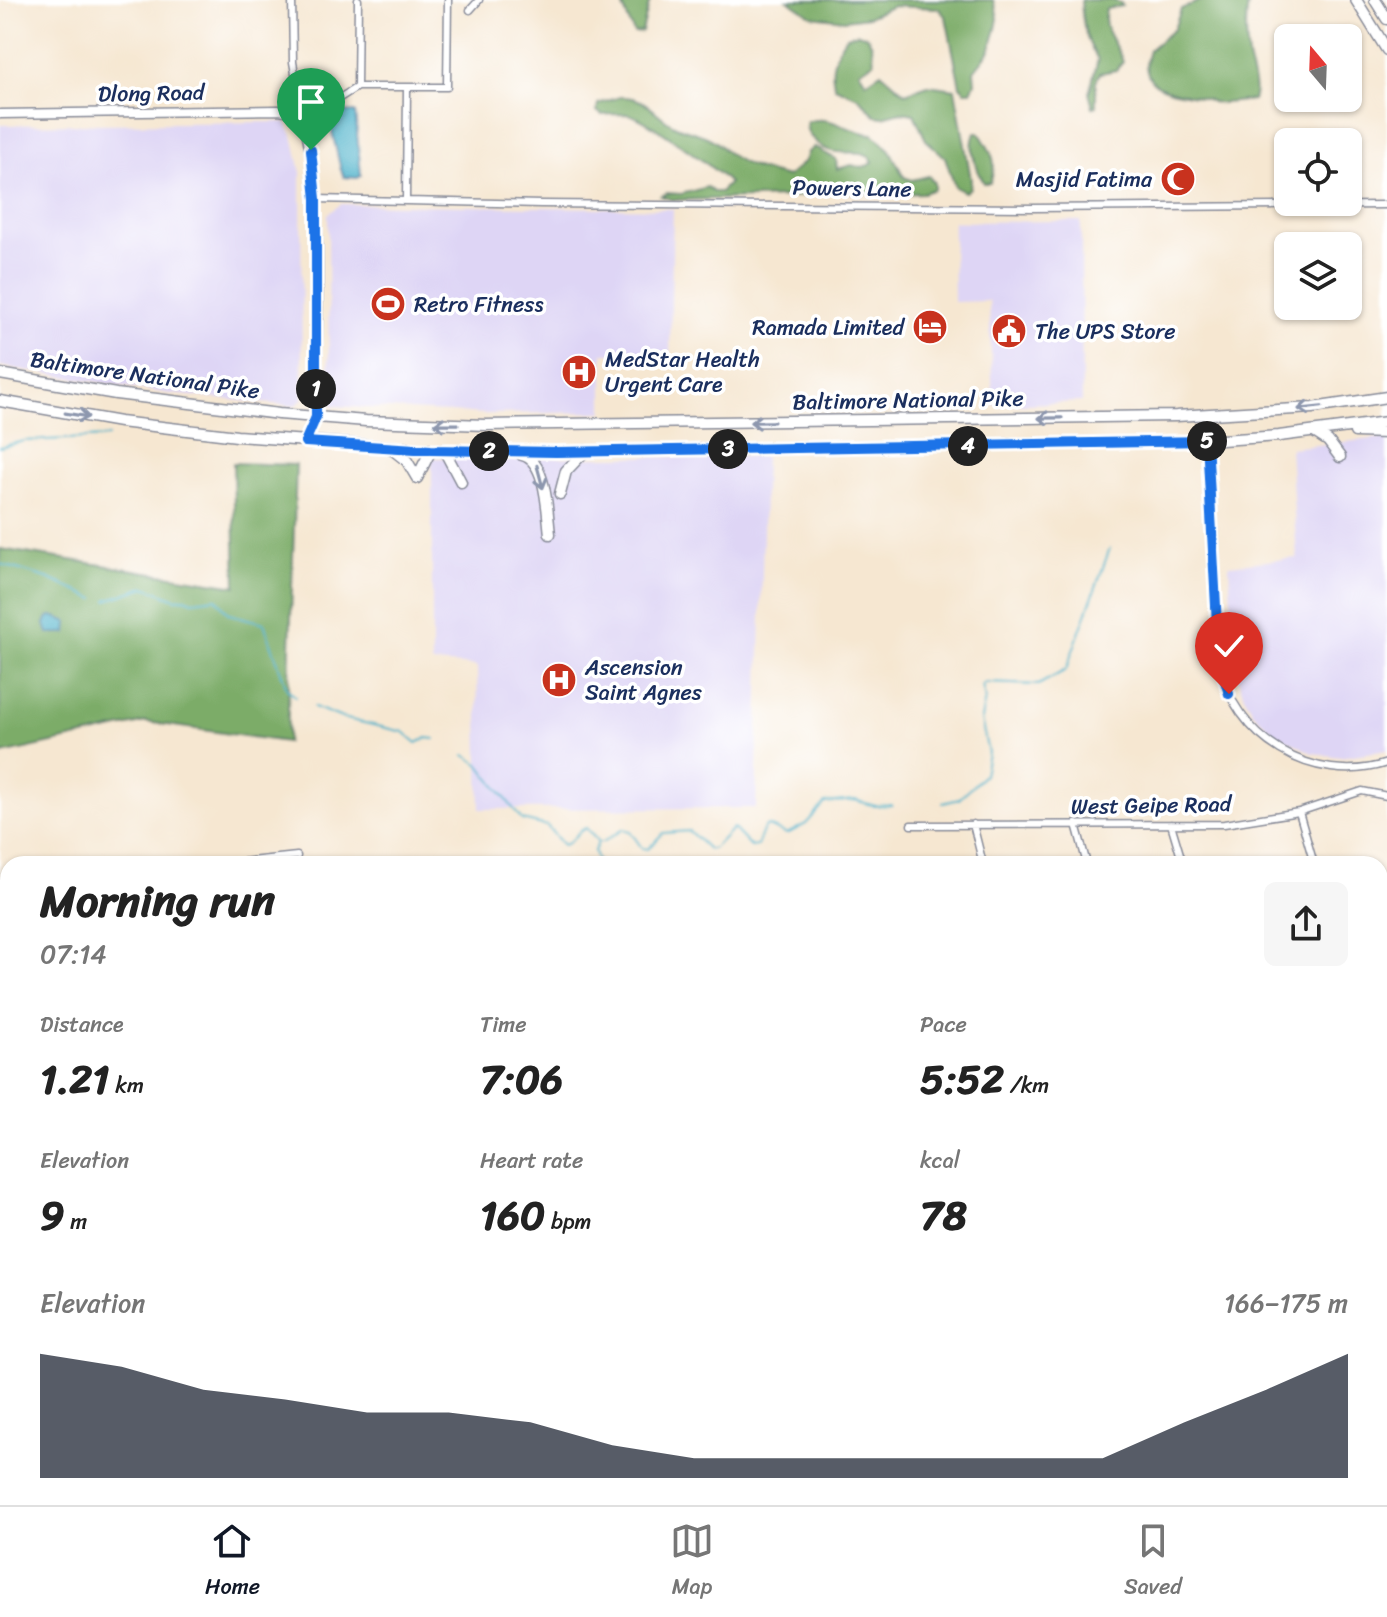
<!DOCTYPE html>
<meta charset="utf-8">
<style>
:root{--surface:#fff;--page:#f6f6f6;--text:#222;--muted:#767676;--line:#e0e0e0;--accent:#111827}
body{margin:0;font-family:Sriracha,sans-serif;background:var(--page);color:var(--text);height:100vh;display:flex;flex-direction:column;font-size:30px;white-space:nowrap}
*{box-sizing:border-box;margin:0}
p{font-size:26px;color:var(--muted)}
.icon{flex:none;width:44px;height:44px;fill:none;stroke:currentColor;stroke-width:2;stroke-linecap:round;stroke-linejoin:round}
.map{position:relative;flex:1;overflow:hidden}
.sheet{position:absolute;left:0px;top:856px;width:1388px;height:650px;display:flex;flex-direction:column;background:var(--surface);border-radius:24px 24px 0 0;box-shadow:0 2px 6px #0004}
.sheet>*{flex:none}
.needle{width:52px;rotate:341deg}
.controls{position:absolute;left:1274px;top:24px;display:grid;gap:16px}
.controls a{display:grid;place-items:center;width:88px;height:88px;border-radius:12px;background:var(--surface);box-shadow:0 2px 6px #0004;font-size:40px}
.pin{position:absolute;display:grid;place-items:center;width:68px;height:68px;color:#fff;margin:-82px -34px;border-radius:50% 50% 50% 0;rotate:-45deg;box-shadow:0 0 8px #0007}
.pin .icon{rotate:45deg}
.km{position:absolute;width:40px;height:40px;margin:-20px;border-radius:50%;background:#222;color:#fff;font-size:22px;line-height:40px;text-align:center}
.round{display:grid;place-items:center;flex:none;width:84px;height:84px;border-radius:12px;background:var(--page)}
.headline{display:flex;align-items:center;justify-content:space-between;height:136px;padding:0 40px}
h1{font-size:44px;font-weight:700;line-height:60px}
.metrics{display:grid;grid-template-columns:repeat(3,1fr);gap:12px;height:136px;padding:8px 40px}
.metrics div{display:grid;align-content:center}
.metrics b{font-size:40px;font-weight:700}
.metrics small{font-size:22px;font-weight:400}
.metrics p{font-size:22px}
.chart{height:224px;padding:16px 40px}
.chart p{display:flex;justify-content:space-between}
.chart svg{width:100%;height:144px;margin-top:8px;fill:var(--accent);opacity:.7}
.dock{display:flex;justify-content:space-around;align-items:center;height:112px;border-top:2px solid var(--line);background:var(--surface);font-size:22px;color:var(--muted)}
.dock a{display:grid;justify-items:center;gap:4px}
.dock .active{color:var(--accent)}
.map>svg:first-child{display:block}
.built{fill:#ded5f5}
.forest{fill:#7cac67;stroke:#4c6e62;stroke-width:2}
.water{fill:#49b0c9;stroke:#327094;stroke-width:2}
.lines{fill:none;stroke-linecap:round;stroke-linejoin:round}
.stream{stroke:#49b0c9;stroke-width:2}
.minor-casing{stroke:#888b98;stroke-width:9}
.tertiary-casing{stroke:#888b98;stroke-width:11}
.primary-casing{stroke:#888b98;stroke-width:13}
.minor{stroke:#fff;stroke-width:6}
.tertiary{stroke:#fff;stroke-width:8}
.primary{stroke:#fff;stroke-width:10}
.oneway{stroke:#8d97ae}
.route-casing{stroke:#fff;stroke-width:16}
.route{stroke:#1a73e8;stroke-width:10}
.labels{text-anchor:middle;dominant-baseline:central;stroke-width:7;stroke-linejoin:round;paint-order:stroke}
.street-label{font-size:22px;fill:#1b2f5e;stroke:#fff}
.poi-label{font-size:22px;fill:#1b2f5e;stroke:#fff;text-anchor:start}
</style>
<div class="map">
<svg width="1387" height="1505" viewBox="0 0 1387 1505">
<rect width="100%" height="100%" fill="#fff"/>
<filter id="ink" filterUnits="userSpaceOnUse"><feTurbulence type="fractalNoise" baseFrequency=".0125" numOctaves="2"/><feDisplacementMap in="SourceGraphic" scale="16" xChannelSelector="R" yChannelSelector="G"/><feConvolveMatrix kernelMatrix="1 2 1 2 8 2 1 2 1" color-interpolation-filters="sRGB"/></filter>
<filter id="wash" filterUnits="userSpaceOnUse"><feTurbulence type="fractalNoise" baseFrequency=".006" numOctaves="4" result="noise"/><feDisplacementMap in="SourceGraphic" scale="32" xChannelSelector="R" yChannelSelector="G"/><feGaussianBlur stdDeviation="1.8" result="paint"/><feColorMatrix in="noise" values="0 0 0 0 0 0 0 0 0 0 0 0 0 0 0 0 0 1.4 0 .05"/><feComposite in="paint" operator="in"/></filter>
<g filter="url(#wash)">
<rect width="100%" height="100%" fill="#f6e7d1"/>
<path class="built" d="M286,122L293,135L301,172L302,400L294,406L170,394L0,366V125Z
M341,204L673,209L670,353H603V412L487,414L333,406L329,401L328,214Z
M1081,221L1082,402L993,405L989,301L954,302L953,222Z
M1382,438L1387,439V750L1340,757L1312,753L1273,732L1253,712L1244,695L1235,671L1229,565L1297,558L1290,448Z
M765,456L756,808L480,809L477,666L432,663V458Z"/>
<path class="forest" d="M620,0H650L642,32L634,33Z
M788,0H993L998,18L996,29L989,52L974,71L975,83L971,91H965L960,86L946,17L938,8L893,6L868,17L844,20L812,16Z
M1081,0H1112L1121,3L1122,6L1106,9C1101,33 1117,43 1123,62L1116,70L1100,73L1096,81V106L1093,107L1089,93L1098,59C1085,40 1082,22 1081,0Z
M1202,0H1249C1245,16 1246,40 1248,57C1250,72 1258,86 1253,100C1241,101 1226,104 1215,103C1211,102 1207,99 1203,98C1175,91 1135,91 1149,50L1174,29L1181,9Z
M858,33L867,36L872,45L874,62L859,71L866,82L881,72L905,93L928,85L955,89L971,179L970,188L965,192L955,187L945,157L926,140L914,114L901,112L883,117L876,116L858,97L835,87C828,68 836,52 846,36Z
M620,97C647,96 652,113 674,125C685,131 698,132 709,138C718,142 722,148 729,154C746,167 767,172 787,177L805,161L808,152L814,147L836,159L837,169L852,165L862,168L873,163C863,140 836,166 813,139C807,134 806,130 807,122C832,113 849,134 873,134L890,150L904,177L912,180L929,176L934,183V189L923,193L890,194L876,192L857,194L844,190L791,197L673,200L661,196L667,193L681,194L707,187L713,192H720L729,183C716,169 642,115 627,114C619,114 610,114 602,115L597,111L598,104Z
M975,132H979C991,153 999,159 990,183H984C976,168 968,149 975,132Z
M233,463L296,465L287,742L146,722L3,754L0,750V549L236,586Z"/>
<path class="water" d="M355,112L361,175L357,178L344,177L341,170L330,123V119L337,113Z
M52,616L68,622L67,633H48L45,624L48,617Z"/>
<g class="lines">
<path class="stream" d="M0,447L24,441L108,437
M0,564L47,578L95,599
M107,600L145,587L176,599L185,598L193,601L216,598L229,614L264,623L287,689L296,697
M314,707L342,718L404,732L417,743L427,738L435,739
M465,755L479,764L522,820L547,826L563,845C573,843 576,831 586,828L598,842H603L623,829L630,831L642,848L648,849L663,833L689,831L708,849H713L733,828L751,847L757,846L764,828L768,826L787,834L806,824L825,803L855,800L875,806L892,805
M943,803L959,799L984,775L988,753L981,719L985,699L982,685L986,683L1038,685L1066,670L1110,548
M598,842L594,851L598,864"/>
</g>
</g>
<g filter="url(#ink)">
<g class="lines">
<defs>
<path id="minor" d="M292,0L293,62L302,113L324,108L357,87
M358,0L357,87H447L448,0
M470,10L479,0
M316,199L541,204L1033,208L1387,205
M406,201L407,87
M1207,441L1219,661C1232,738 1313,787 1387,763
M1299,812L1314,864
M973,824L983,864
M1076,824L1087,864
M1171,824L1183,864
M911,825L1224,824L1299,812L1362,791L1387,796
M223,864L297,856
M0,884H8
M0,997H8
M1380,1116L1387,1113
M1380,1321L1387,1322
M1380,1459L1387,1436
M1380,1488H1387
M100,1498V1505
M965,1498V1505
M1075,1498V1505
M1180,1498L1181,1505
M318,1505L516,1498
M1368,1505L1369,1498"/>
<path id="tertiary" d="M0,114L278,110L302,113C326,210 317,318 316,417L305,442
M1380,994L1387,990
M709,1505L713,1498"/>
<path id="primary" d="M1356,0L1387,50
M1375,0L1387,19
M0,374L116,394L279,414L366,421L486,425L1176,416L1313,408L1387,397
M0,401L120,422L237,436L431,450L556,452L1207,441L1279,436L1387,422
M1314,432L1328,441L1340,457
M1355,432L1387,433
M393,450L407,461L417,478
M444,450L461,482
M522,455C547,461 547,512 550,534
M417,478L431,450
M560,494L566,471L585,451"/>
</defs>
<use href="#minor" class="minor-casing"/>
<use href="#tertiary" class="tertiary-casing"/>
<use href="#primary" class="primary-casing"/>
<use href="#minor" class="minor"/>
<use href="#tertiary" class="tertiary"/>
<use href="#primary" class="primary"/>
</g>
<defs><path id="oneway-shaft" d="M-6 0H5M1.5-3L5.5 0L1.5 3" fill="none" stroke-width="1.6" stroke-linecap="round" stroke-linejoin="round" transform="scale(2)"/></defs>
<g class="oneway">
<use href="#oneway-shaft" transform="translate(1310 408) rotate(174)"/>
<use href="#oneway-shaft" transform="translate(77 415) rotate(9)"/>
<use href="#oneway-shaft" transform="translate(1050 418) rotate(179)"/>
<use href="#oneway-shaft" transform="translate(762 422) rotate(179)"/>
<use href="#oneway-shaft" transform="translate(446 424) rotate(-179)"/>
<use href="#oneway-shaft" transform="translate(540 477) rotate(75)"/>
</g>
</g>
<g class="lines" filter="url(#ink)">
<defs>
<path id="route" d="M311,150L316,199V417L305,442L431,450L556,452L1207,441L1219,661L1229,694"/>
</defs>
<use href="#route" class="route-casing"/>
<use href="#route" class="route"/>
</g>
<defs>
<symbol id="mosque-disc" viewBox="-11 -11 22 22"><circle r="9.5" fill="#c8321e" stroke="#fff"/><path d="M3.5-4.9A6 6 0 1 0 3.5 4.9A5 5 0 1 1 3.5-4.9Z" fill="#fff"/></symbol>
<symbol id="stadium-disc" viewBox="-11 -11 22 22"><circle r="9.5" fill="#c8321e" stroke="#fff"/><path d="M0-5a6.5 5 0 1 0 0 10a6.5 5 0 1 0 0-10ZM-3.5-1.8h7v3.6h-7Z" fill="#fff"/></symbol>
<symbol id="hotel-disc" viewBox="-11 -11 22 22"><circle r="9.5" fill="#c8321e" stroke="#fff"/><path d="M-6-4.5h1.5V1H6V5H4.5V3h-9V5H-6ZM-4 0a1.8 1.8 0 1 1 3.6 0ZM.5 0V-2.5h3Q6-2.5 6 0Z" fill="#fff"/></symbol>
<symbol id="civic-disc" viewBox="-11 -11 22 22"><circle r="9.5" fill="#c8321e" stroke="#fff"/><path d="M-.6-6.5H3V-4.5H.6V-3L4-1V1h2V6H-6V1h2V-1L-.6-3ZM-1.2 2.5V6h2.4V2.5Z" fill="#fff"/></symbol>
<symbol id="hospital-disc" viewBox="-11 -11 22 22"><circle r="9.5" fill="#c8321e" stroke="#fff"/><path d="M-5-5h3v3.5h4V-5h3V5h-3V1.5h-4V5h-3Z" fill="#fff"/></symbol>
</defs>
<g fill-rule="evenodd">
<use href="#mosque-disc" x="1158" y="159" width="40" height="40"/>
<use href="#stadium-disc" x="368" y="284" width="40" height="40"/>
<use href="#hotel-disc" x="910" y="307" width="40" height="40"/>
<use href="#civic-disc" x="989" y="311" width="40" height="40"/>
<use href="#hospital-disc" x="559" y="352" width="40" height="40"/>
<use href="#hospital-disc" x="539" y="660" width="40" height="40"/>
</g>
<g class="labels">
<g class="street-label">
<text transform="translate(151 93) rotate(-1)">Dlong Road</text>
<text transform="translate(852 188) rotate(1)">Powers Lane</text>
<text transform="translate(145 375) rotate(8)">Baltimore National Pike</text>
<text transform="translate(908 400) rotate(-1)">Baltimore National Pike</text>
<text transform="translate(1151 805) rotate(-1)">West Geipe Road</text>
</g>
<g class="poi-label">
<text x="1152" y="179" text-anchor="end">Masjid Fatima</text>
<text x="414" y="304">Retro Fitness</text>
<text x="904" y="327" text-anchor="end">Ramada Limited</text>
<text x="1035" y="331">The UPS Store</text>
<text x="605" y="359">MedStar Health<tspan x="605" dy="25">Urgent Care</tspan></text>
<text x="585" y="667">Ascension<tspan x="585" dy="25">Saint Agnes</tspan></text>
</g>
</g>
</svg>
<div class="controls">
<a><svg class="needle" viewBox="-14 -14 28 28"><path d="M0-13l5 13h-10z" fill="#e53935"/><path d="M0 13l5-13h-10z" fill="#767676"/></svg></a>
<a><svg class="icon" aria-label="locate" viewBox="0 0 24 24"><circle cx="12" cy="12" r="6"/><path d="M12 2v4M12 18v4M2 12h4M18 12h4"/></svg></a>
<a><svg class="icon" aria-label="layers" viewBox="0 0 24 24"><path d="M12 4l9 5-9 5-9-5zM3 14l9 5 9-5"/></svg></a>
</div>
<div class="pin" style="left:311px;top:150px;background:#1e9e55"><svg class="icon" aria-label="arrive" viewBox="0 0 24 24"><path d="M6 21V4h12l-3 4 3 4H6"/></svg></div>
<div class="pin" style="left:1229px;top:694px;background:#d93025"><svg class="icon" aria-label="check" viewBox="0 0 24 24"><path d="M5 12l5 5 9-10"/></svg></div>
<b class="km" style="left:316px;top:389px">1</b>
<b class="km" style="left:489px;top:451px">2</b>
<b class="km" style="left:728px;top:449px">3</b>
<b class="km" style="left:968px;top:446px">4</b>
<b class="km" style="left:1207px;top:441px">5</b>
<section class="sheet">
<div class="headline"><div><h1>Morning run</h1><p>07:14</p></div><a class="round"><svg class="icon" aria-label="share" viewBox="0 0 24 24"><path d="M12 15V3M7 8l5-5 5 5M5 13v7h14v-7"/></svg></a></div>
<div class="metrics">
<div><p>Distance</p><b>1.21<small> km</small></b></div>
<div><p>Time</p><b>7:06</b></div>
<div><p>Pace</p><b>5:52<small> /km</small></b></div>
</div>
<div class="metrics">
<div><p>Elevation</p><b>9<small> m</small></b></div>
<div><p>Heart rate</p><b>160<small> bpm</small></b></div>
<div><p>kcal</p><b>78</b></div>
</div>
<div class="chart"><p><span>Elevation</span>166–175 m</p>
<svg viewBox="0 0 160 44" preserveAspectRatio="none"><path d="M0 44V6L10 10L20 17L30 20L40 24L50 24L60 27L70 34L80 38L90 38L100 38L110 38L120 38L130 38L140 27L150 17L160 6V44z"/></svg>
</div>
</section>
</div>
<nav class="dock">
<a class="active"><svg class="icon" aria-label="home" viewBox="0 0 24 24"><path d="M3 11l9-7 9 7M6 9v11h12V9"/></svg>Home</a>
<a><svg class="icon" aria-label="map" viewBox="0 0 24 24"><path d="M3 6l6-2 6 2 6-2v14l-6 2-6-2-6 2zM9 4v14M15 6v14"/></svg>Map</a>
<a><svg class="icon" aria-label="saved" viewBox="0 0 24 24"><path d="M7 4h10v16l-5-4-5 4z"/></svg>Saved</a>
</nav>
